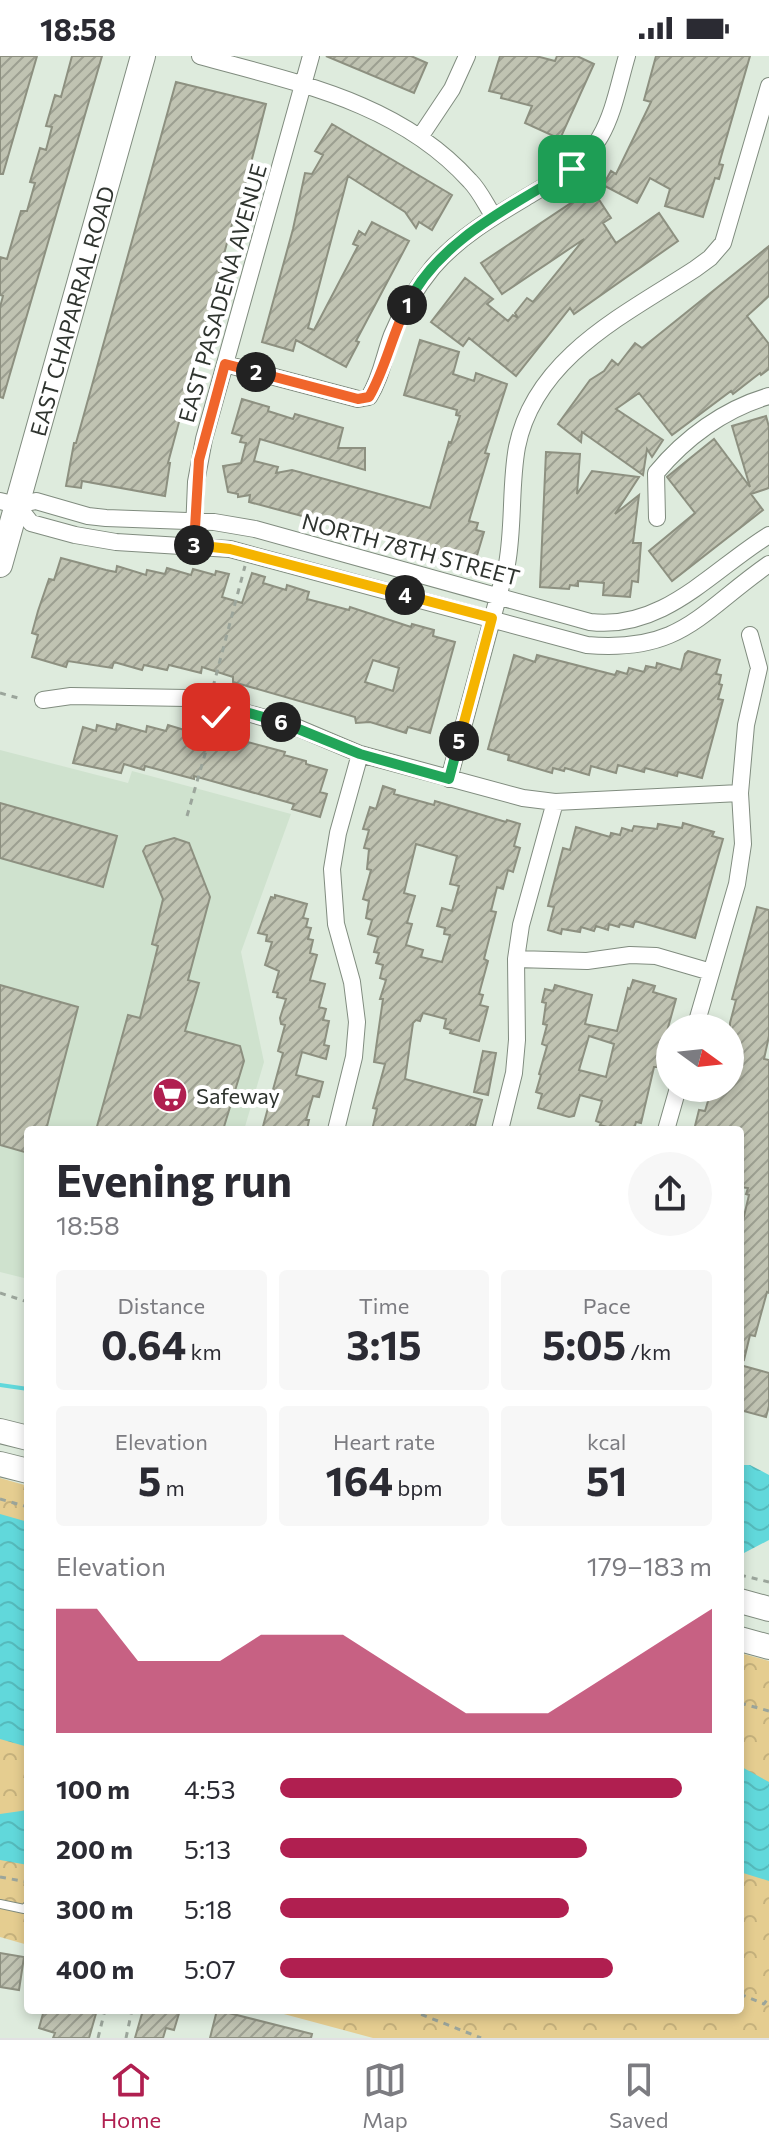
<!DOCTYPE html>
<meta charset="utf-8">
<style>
:root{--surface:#fff;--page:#f7f7f7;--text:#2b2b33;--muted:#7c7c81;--line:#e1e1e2;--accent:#b01f50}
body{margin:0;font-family:Commissioner,sans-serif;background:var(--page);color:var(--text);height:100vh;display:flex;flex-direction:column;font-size:30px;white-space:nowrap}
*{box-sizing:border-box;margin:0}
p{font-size:26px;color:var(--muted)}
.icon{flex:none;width:44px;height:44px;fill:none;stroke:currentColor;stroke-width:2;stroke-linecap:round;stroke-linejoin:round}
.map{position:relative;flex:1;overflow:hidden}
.drawer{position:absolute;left:24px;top:1070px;width:720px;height:888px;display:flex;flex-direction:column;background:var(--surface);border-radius:8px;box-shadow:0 4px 12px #0003}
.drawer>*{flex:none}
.needle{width:52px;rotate:105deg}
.tools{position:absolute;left:656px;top:958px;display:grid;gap:16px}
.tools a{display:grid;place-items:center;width:88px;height:88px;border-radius:50%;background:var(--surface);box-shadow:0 4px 12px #0003;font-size:40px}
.pin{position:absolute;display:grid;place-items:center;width:68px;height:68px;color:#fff;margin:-34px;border-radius:16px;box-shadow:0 4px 12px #0006}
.km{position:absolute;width:40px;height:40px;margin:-20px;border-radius:50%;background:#222;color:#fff;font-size:22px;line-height:40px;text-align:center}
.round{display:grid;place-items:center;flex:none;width:84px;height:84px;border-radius:42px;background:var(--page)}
.headline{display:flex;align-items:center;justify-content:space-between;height:136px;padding:0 32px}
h1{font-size:44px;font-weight:700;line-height:60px}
.metrics{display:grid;grid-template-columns:repeat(3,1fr);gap:12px;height:136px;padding:8px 32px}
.metrics div{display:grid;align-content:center;border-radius:8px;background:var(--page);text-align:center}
.metrics b{font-size:40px;font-weight:700}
.metrics small{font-size:22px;font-weight:400}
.metrics p{font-size:22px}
.chart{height:224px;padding:16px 32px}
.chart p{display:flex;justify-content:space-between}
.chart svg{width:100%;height:144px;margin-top:8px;fill:var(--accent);opacity:.7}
ul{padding:0 32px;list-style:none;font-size:26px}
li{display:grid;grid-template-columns:128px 96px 1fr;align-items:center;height:60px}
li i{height:20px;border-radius:10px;background:var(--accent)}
.status{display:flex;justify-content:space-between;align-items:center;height:56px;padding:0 40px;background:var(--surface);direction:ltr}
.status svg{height:22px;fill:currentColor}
.dock{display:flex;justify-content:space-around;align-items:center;height:112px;border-top:2px solid var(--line);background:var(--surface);font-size:22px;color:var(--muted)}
.dock a{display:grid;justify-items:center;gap:4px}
.dock .on{color:var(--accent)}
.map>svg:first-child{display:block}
.built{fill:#cfe2ce}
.park{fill:url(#park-crowns)}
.water{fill:url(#water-waves)}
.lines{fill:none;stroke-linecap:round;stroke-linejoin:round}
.stream{stroke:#61d8db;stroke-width:4}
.building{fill:url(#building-hatch);stroke:#8d9080;stroke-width:2;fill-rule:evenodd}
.lane-casing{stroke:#808c7f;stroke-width:10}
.street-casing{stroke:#808c7f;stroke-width:18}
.secondary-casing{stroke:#808c7f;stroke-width:26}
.path{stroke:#9ba59b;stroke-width:3;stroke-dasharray:6 6;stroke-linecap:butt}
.lane{stroke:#fff;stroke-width:8}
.street{stroke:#fff;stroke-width:16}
.secondary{stroke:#fff;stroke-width:24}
.split-1-casing{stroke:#fff;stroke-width:16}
.split-2-casing{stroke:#fff;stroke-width:16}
.split-3-casing{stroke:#fff;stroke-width:16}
.split-4-casing{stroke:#fff;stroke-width:16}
.split-5-casing{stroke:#fff;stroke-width:16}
.split-6-casing{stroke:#fff;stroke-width:16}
.split-7-casing{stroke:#fff;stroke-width:16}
.split-1{stroke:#22a559;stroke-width:10}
.split-2{stroke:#f0652b;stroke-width:10}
.split-3{stroke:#f0652b;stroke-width:10}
.split-4{stroke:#f5b400;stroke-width:10}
.split-5{stroke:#f5b400;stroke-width:10}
.split-6{stroke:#22a559;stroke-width:10}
.split-7{stroke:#22a559;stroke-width:10}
.labels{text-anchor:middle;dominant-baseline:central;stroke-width:8;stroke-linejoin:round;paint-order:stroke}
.street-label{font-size:22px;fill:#2f342f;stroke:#fff}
.poi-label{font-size:22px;fill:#2f342f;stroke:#fff;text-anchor:start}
</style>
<div class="status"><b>18:58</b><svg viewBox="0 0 49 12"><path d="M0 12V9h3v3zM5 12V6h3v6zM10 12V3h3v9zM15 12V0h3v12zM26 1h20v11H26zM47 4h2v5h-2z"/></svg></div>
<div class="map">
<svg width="769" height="1982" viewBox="0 0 769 1982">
<defs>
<pattern id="park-crowns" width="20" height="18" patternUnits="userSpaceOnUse" patternTransform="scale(2)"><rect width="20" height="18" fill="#e5cd90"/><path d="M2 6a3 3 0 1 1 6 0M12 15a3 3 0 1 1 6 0" fill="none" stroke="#c5b17c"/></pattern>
<pattern id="water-waves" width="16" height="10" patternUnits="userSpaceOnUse" patternTransform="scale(2)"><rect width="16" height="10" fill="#61d8db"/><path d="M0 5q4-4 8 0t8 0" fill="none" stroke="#55babc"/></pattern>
<pattern id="building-hatch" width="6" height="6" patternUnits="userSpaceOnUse" patternTransform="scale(2)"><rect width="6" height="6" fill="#c0c3b2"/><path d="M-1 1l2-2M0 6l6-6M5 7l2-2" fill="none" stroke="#9c9f91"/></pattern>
</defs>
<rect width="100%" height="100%" fill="#deebdd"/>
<path class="built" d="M0,694L128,727L132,715L291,758L241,896L264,1006L244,1074H28V1223L0,1216Z"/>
<path class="park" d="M0,1422L28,1430V1889L0,1881Z
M740,1597L769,1605V1982H373L269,1954H740Z"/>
<path class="water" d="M740,1409H750L769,1419V1484L744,1497H740Z
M0,1458L28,1466V1691L0,1683Z
M740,1710L769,1726V1825L740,1816Z
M28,1754V1809L0,1804V1758Z"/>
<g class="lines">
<path class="stream" d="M0,1329L28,1333"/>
</g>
<path class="building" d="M0,0H37L3,118H0Z
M72,0H102L3,342L0,341V251L3,240L0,239V201L7,203L21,155H27L35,127L30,126L40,92L46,94L52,71L46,70L55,39L61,41Z
M326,0H411L427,7L414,37Z
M500,0H536L555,5L557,0H577L594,8L560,83L525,67L532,50L501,42L502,38L489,35Z
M656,0H750L719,108L723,109L719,123L715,122L703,161L665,150L670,133L650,122L637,147L603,129L611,115L616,118L651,46L644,44Z
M176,26L266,48L238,158L235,157L168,407H170L165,440L82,425L81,432L66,430L74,387H76Z
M332,68L452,139L432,174L419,166L416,172L405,156L348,120L308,272L314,274L358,190L353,188L359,175L365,179L372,166L409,185L356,285L359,286L346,311L296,284L293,295L262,286L293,173L305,117L312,118L323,99L315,95Z
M592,133L611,162L603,167L616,187L659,157L678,185L574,258L570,252L516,320L469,282L463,290L431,266L465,222L493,243L487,248L508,265L513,259L518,262L515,257L527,242L533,246L584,183L502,238L481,207Z
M769,190V240L747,260L769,288V313L761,319L760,317L733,338L731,335L672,379L639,337L616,353L663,384L652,401L647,393L643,419L582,376L581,386L558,368L590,324L604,315L612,304L618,309L635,287L642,292Z
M420,284L459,296L453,318L474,325L476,317L507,328L485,397L489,398L469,465L478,467L476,474L484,476L475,506L368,477L367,480L339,472L340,470L249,446L250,439L238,441V438L228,436L223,410L241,407L246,387L240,386L242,380L232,377L242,343L269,351L268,355L293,363L295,358L343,372L338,392H365V414L260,383L254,405L278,411L276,417L292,414L430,452L449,386L451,387L460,360L456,359L457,354L404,339Z
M766,360L769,371V432L751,438L763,454L672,525L649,495L695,457L667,421L714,383L750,431L732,370Z
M546,396L580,398L577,438L592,415L639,421L615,458L639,439L633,487H641L638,526L632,525L630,541L603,539L604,527L578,525V530L570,529L569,533L540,531Z
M61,502L106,514L116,516L117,510L146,519L147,514L165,518L167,512L191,519L193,513L215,519L216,515L229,518L222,541L242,547L252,517L265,521L263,527L286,534L287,529L309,536L307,543L349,554L350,551L411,571L412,568L434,574L433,580L455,586L430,677L408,671L406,677L370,666L356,667L355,661L233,626V621L202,611L201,617L169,609L167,614L144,609L142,614L114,606L112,612L68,605L66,611L32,601L38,579L32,577L38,555L49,523L54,524ZM373,604L399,612L393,635L365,626Z
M688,595L720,604L716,618L721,619L719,628L722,629L718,643L723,644L702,722L678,716L677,720L645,712L644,716L618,709L616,717L591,710L589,719L565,712L564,715L553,712L552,717L508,704L509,699L488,693L514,599L535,606L537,599L615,619L617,615L627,618L629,612L644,616L646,610L656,612L657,607L681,614L685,598Z
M117,668L146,676L147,670L166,675L168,669L191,676L192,671L285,696L284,699L306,705V708L327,714L320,736L327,738L320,761L292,753L294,748L194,720V723L145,710L144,714L124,708L121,717L73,707L83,671L96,675L97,669L116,674Z
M383,730L395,734L394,738L434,749L435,745L506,766L507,764L520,768L514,790L520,792L513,816L508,814L503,833L497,831L491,855L496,856L484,903L488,905L479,938L483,939L480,949L488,951L479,985L450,977L451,974L444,972L446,963L423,957L420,965L416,964L413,967L405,1023L482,1044L475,1070L471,1068L469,1074H372L377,1053L373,1052L385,1008L374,1006L383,943H380L386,924L380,922L383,909L376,907L379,897L374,896L378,881L368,878L372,864L366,862L369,845L363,843L371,814L367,813L369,793L364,792L369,774L363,773L370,751L376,753ZM416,788L457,800L450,828L459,830L452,855L442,852L437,870L445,872L444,878L450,879L442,906L421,901L423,894L406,889L412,868L407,867L415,840L404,837Z
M0,747L117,780L103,831L0,802Z
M683,767L714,776L712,780L723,783L695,882L635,865L633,871L620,868L619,871L609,868L608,874L596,870L594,875L581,871L580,876L562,873L561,878L548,874L554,851L548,850L557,815L563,792L570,794L576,771L610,781L611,777L620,779L622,772L632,775L634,770L657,773L658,768L682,772Z
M174,782L189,787L210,841L188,924L199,927L185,975L240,990L244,1005L223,1074H96L128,959L140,962L158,890L152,888L163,843L143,795L146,790Z
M275,839L307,848L303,862L308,863L306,871L311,872L308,883L313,884L310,897L317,899L310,924L325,928L319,951L326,953L323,964L329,965L324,989L329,990L326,1003L302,996L296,1019L323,1026L319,1041L313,1040L306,1064H309L307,1074H262L283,997L278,995L285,969L281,968L280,962L286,943L277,941L278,937L273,936L279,915L265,909L272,886L266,885L267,879L258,877L271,841L275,842Z
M757,851L769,854V980L764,1003L769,1004V1237L767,1236L755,1280L750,1279L744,1304L740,1303V1177L749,1139L746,1138L748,1132L740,1131V1074H694L699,1054L705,1055L712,1032H730V967L736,944L732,943Z
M633,924L655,930L653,936L676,943L657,1011H654L641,1067L636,1066L634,1074H618L600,1069L601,1067L596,1065L602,1045L580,1039L574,1060L569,1061L538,1052L542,1038L536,1036L541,1019L539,1018L547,990L542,988L547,969L543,968L546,947L542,946L545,933L553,935L555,929L592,939L585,968L617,975L628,932L630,933ZM589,980L614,988L606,1021L579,1014Z
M0,929L78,951L46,1074H28V1097L0,1089Z
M483,995L496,997L488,1039L474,1036Z
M740,1309L769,1317V1350L766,1361L740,1354Z
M0,1897L24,1901L19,1934L0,1931Z
M44,1954H97L89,1982H53L55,1977L39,1972Z
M143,1954H180L174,1974L166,1972L163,1982H135Z
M217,1954L312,1978L311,1982H210Z"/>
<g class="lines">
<defs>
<path id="lane" d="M0,1848L24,1853L28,1849"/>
<path id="street" d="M200,0C297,27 399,46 470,125C480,135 486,149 494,161
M420,81L452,33L467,0
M225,308L358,343L369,341C381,322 384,300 392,279C402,254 416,232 433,211C458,182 493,161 525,142C553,125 584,110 600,81C614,57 619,27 627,0
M0,445L17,449L36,445L88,460L106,462L214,466L255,473L590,566C663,575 712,514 769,479
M17,449L31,467L75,479L116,486L230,493L587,589C682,597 700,556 769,508
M657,462L656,417C685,382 724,353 769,340
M194,475L196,426L204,383L311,0
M43,644L71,640L187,642L209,646L296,671L360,698L523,742L555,746L740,737
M449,723L507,508C514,469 510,429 517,391C535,301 626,258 695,213L710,202L723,187L769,30
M516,903L587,905L630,899L656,900L711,916
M695,972L737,828L743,788L740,737L746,669L759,612L750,579
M336,1074L354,1001L357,966L352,926L336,868L332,813L338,777L360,698
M500,1074L514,1017L517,984L516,903L521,869L555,746
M666,1074L678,1032"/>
<g id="secondary">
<path id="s1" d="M0,509L143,0"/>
<path d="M0,1375L28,1382"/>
<path d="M0,1408L28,1415"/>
<path d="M740,1545L769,1553"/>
<path d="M740,1583L769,1591"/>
</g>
</defs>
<use href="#lane" class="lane-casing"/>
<use href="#street" class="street-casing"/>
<use href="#secondary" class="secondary-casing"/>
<path class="path" d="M213,631L245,510
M0,637L18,642
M187,760L215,664
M0,1237L28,1246
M0,1443L28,1451
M740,1519L769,1526
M740,1647L769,1655
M0,1821L28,1826
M740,1938L764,1948L769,1941
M410,1954L481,1982
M98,1982L105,1954
M126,1982L132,1954"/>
<use href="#lane" class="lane"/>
<use href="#street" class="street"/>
<use href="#secondary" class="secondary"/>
</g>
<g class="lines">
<defs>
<path id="split-1" d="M407,249C438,184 514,149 572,113"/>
<path id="split-2" d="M256,316L358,343L369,341C385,314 392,279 407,249"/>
<path id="split-3" d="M194,489L199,404L225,308L256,316"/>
<path id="split-4" d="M194,489L230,493L405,539"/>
<path id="split-5" d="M405,539L492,562L459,685"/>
<path id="split-6" d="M281,666L360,698L449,723L459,685"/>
<path id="split-7" d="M216,661L220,649L281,666"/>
</defs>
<use href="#split-1" class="split-1-casing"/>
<use href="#split-2" class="split-2-casing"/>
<use href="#split-3" class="split-3-casing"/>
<use href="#split-4" class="split-4-casing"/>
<use href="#split-5" class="split-5-casing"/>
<use href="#split-6" class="split-6-casing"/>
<use href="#split-7" class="split-7-casing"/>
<use href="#split-1" class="split-1"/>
<use href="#split-2" class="split-2"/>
<use href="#split-3" class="split-3"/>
<use href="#split-4" class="split-4"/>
<use href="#split-5" class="split-5"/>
<use href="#split-6" class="split-6"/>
<use href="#split-7" class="split-7"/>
</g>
<defs>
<symbol id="supermarket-disc" viewBox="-11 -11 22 22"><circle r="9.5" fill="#b01f50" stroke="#fff"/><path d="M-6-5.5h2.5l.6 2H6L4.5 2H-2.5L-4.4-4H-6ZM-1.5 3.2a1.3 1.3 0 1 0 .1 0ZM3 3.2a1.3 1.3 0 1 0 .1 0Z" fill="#fff"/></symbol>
</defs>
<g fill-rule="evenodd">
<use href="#supermarket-disc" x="150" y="1019" width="40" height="40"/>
</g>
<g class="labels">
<g class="street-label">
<text transform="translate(222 237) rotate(-74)">EAST PASADENA AVENUE</text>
<text stroke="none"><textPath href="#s1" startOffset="264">EAST CHAPARRAL ROAD</textPath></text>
<text transform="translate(411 493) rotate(15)">NORTH 78TH STREET</text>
</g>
<g class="poi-label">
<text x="196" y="1039">Safeway</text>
</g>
</g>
</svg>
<div class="tools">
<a><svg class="needle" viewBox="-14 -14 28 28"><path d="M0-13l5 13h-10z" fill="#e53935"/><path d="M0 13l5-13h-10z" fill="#7c7c81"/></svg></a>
</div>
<div class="pin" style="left:572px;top:113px;background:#1e9e55"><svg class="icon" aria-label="arrive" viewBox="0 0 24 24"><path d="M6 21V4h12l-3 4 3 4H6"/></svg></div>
<div class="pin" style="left:216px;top:661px;background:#d93025"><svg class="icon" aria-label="check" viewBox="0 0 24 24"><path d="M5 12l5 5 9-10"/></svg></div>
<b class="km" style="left:407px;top:249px">1</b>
<b class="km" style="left:256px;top:316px">2</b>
<b class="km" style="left:194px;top:489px">3</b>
<b class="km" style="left:405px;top:539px">4</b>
<b class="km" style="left:459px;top:685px">5</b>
<b class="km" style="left:281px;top:666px">6</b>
<section class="drawer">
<div class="headline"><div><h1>Evening run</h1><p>18:58</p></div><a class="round"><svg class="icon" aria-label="share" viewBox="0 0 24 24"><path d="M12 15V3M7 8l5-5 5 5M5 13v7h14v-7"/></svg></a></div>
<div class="metrics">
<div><p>Distance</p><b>0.64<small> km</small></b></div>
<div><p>Time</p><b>3:15</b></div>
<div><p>Pace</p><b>5:05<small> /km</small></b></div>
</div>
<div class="metrics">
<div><p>Elevation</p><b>5<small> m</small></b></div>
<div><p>Heart rate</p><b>164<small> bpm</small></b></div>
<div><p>kcal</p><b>51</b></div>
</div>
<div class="chart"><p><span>Elevation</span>179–183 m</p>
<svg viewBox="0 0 160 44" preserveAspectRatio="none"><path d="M0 44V6L10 6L20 22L30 22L40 22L50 14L60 14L70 14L80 22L90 30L100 38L110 38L120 38L130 30L140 22L150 14L160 6V44z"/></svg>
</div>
<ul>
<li><b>100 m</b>4:53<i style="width:93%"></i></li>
<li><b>200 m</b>5:13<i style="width:71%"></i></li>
<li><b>300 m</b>5:18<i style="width:67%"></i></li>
<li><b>400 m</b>5:07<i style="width:77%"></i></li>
</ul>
</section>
</div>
<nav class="dock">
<a class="on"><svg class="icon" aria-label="home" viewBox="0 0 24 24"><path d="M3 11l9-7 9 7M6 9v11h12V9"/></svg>Home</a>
<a><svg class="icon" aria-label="map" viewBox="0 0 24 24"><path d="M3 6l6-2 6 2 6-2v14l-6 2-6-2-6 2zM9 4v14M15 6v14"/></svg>Map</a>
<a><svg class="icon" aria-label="saved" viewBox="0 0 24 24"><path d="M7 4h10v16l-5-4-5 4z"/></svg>Saved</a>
</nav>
